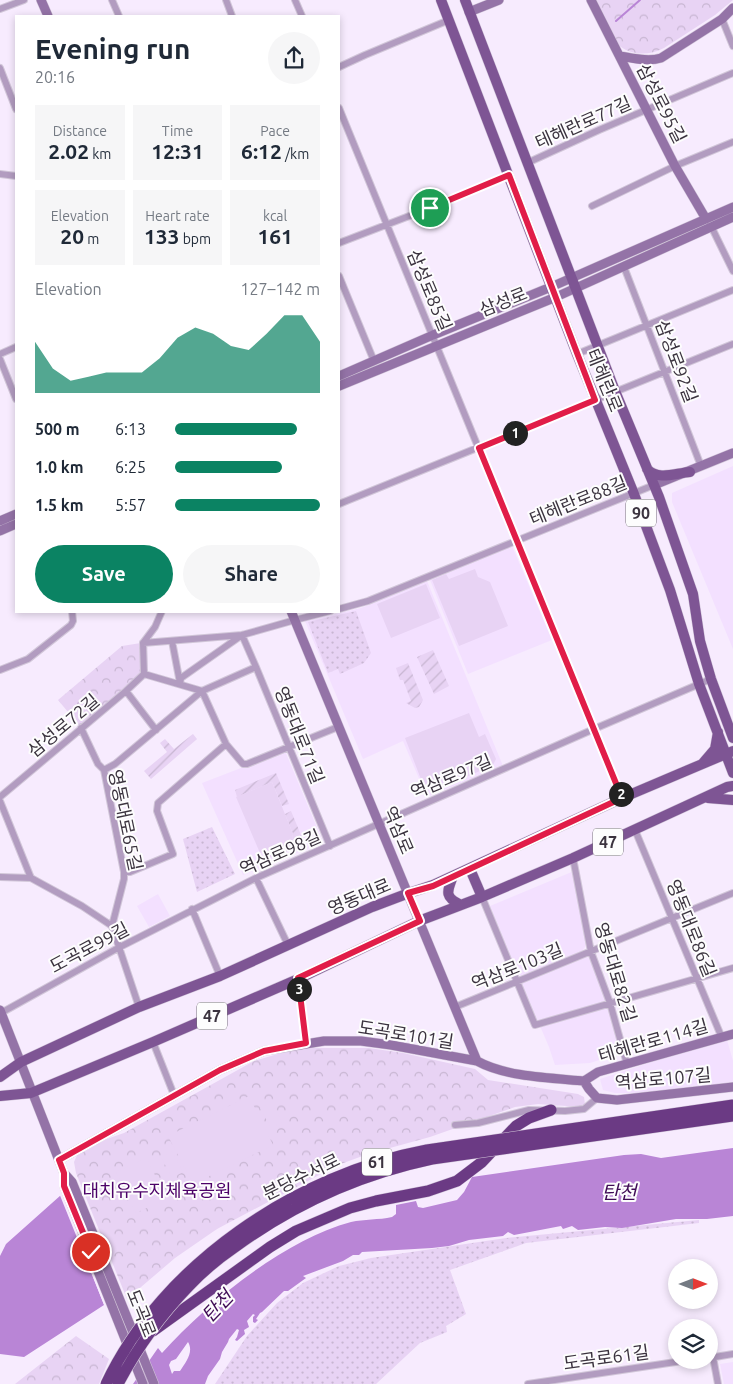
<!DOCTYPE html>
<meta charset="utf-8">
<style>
:root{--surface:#fff;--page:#f6f6f7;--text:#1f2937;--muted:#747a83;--accent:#0b8363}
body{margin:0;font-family:Ubuntu,"Noto Sans KR",sans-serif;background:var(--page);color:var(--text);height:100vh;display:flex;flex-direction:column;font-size:19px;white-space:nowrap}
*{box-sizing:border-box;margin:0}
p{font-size:16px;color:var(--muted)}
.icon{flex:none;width:28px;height:28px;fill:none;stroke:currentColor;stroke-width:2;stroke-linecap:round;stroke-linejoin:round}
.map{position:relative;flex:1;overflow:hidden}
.details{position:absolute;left:15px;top:15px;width:325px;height:598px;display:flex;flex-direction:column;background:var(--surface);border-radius:0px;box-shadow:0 2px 8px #0003}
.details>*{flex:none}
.needle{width:32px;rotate:90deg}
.tools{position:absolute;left:668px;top:1259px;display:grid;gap:10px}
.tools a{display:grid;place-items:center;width:50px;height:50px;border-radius:50%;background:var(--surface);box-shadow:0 2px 8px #0003;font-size:25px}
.pin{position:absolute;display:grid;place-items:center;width:42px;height:42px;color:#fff;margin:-21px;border:2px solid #fff;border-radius:50%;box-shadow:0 1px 5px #0007}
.km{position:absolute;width:25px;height:25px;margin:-12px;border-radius:50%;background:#222;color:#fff;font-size:14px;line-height:25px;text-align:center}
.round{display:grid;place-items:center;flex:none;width:52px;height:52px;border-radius:26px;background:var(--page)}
.overview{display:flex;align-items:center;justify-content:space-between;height:85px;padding:0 20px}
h1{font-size:28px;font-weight:700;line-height:38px}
.stats{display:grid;grid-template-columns:repeat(3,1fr);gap:8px;height:85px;padding:5px 20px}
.stats div{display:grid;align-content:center;border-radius:0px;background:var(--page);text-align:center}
.stats b{font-size:21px;font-weight:700}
.stats small{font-size:14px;font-weight:400}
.stats p{font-size:14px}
.chart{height:140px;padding:10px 20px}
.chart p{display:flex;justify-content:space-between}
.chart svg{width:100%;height:90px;margin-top:5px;fill:var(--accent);opacity:.7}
.button{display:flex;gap:10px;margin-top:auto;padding:10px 20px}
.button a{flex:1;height:58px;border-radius:30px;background:var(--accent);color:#fff;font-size:20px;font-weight:700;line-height:58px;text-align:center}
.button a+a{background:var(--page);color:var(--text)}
ul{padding:0 20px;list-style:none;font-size:16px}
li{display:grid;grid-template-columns:80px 60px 1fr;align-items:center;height:38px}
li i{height:12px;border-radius:6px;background:var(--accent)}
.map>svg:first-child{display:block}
.built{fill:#f3e0ff}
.grass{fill:url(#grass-dots)}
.park{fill:url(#park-crowns)}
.garden{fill:url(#garden-furrows)}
.pitch{fill:#e8d3f4}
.water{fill:#b985d6;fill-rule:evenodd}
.pier{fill:#f7ebfe}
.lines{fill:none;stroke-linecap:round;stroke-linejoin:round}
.stream{stroke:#b985d6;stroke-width:2}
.street-casing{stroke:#d1c6d8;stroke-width:8}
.secondary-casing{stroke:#d1c6d8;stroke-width:10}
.primary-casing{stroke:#d1c6d8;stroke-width:11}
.highway-casing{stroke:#d1c6d8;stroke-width:12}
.street{stroke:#b29cc0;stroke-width:6}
.secondary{stroke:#9473a7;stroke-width:9}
.primary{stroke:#7e5594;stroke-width:10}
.highway{stroke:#6b3a84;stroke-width:11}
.highway-bridge-casing{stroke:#d1c6d8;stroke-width:12;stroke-linecap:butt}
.highway-bridge{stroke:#6b3a84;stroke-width:11}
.route-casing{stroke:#fff;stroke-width:10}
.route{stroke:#e11d48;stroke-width:6}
.labels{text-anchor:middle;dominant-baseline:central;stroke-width:4;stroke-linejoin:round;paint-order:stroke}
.shield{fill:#fdfdfd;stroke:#757078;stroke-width:1}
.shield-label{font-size:16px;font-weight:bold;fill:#3b333f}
.street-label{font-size:18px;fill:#3b333f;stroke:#fdfdfd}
.park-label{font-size:18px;fill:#4c0168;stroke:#fdfdfd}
.water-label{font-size:19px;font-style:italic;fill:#3f0b55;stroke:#fdfdfd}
</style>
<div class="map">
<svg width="733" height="1384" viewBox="0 0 733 1384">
<defs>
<pattern id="grass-dots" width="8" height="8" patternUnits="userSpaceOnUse" patternTransform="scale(1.25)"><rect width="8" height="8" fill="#e8d3f4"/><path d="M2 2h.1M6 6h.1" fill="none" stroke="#c8b6d2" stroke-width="1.8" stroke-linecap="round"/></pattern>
<pattern id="park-crowns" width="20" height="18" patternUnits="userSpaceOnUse" patternTransform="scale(1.25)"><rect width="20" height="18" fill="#e8d3f4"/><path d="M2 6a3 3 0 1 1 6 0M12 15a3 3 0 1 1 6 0" fill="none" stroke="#c8b6d2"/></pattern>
<pattern id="garden-furrows" width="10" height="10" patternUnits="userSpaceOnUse" patternTransform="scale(1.25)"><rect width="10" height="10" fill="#e8d3f4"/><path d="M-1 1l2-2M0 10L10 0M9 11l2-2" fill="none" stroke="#c8b6d2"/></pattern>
</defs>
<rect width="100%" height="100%" fill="#f7ebfe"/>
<path class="built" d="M733,466V649L672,502V493Z
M512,546L552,640L468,674L430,580Z
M427,581L503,766L427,797L403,741L363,759L305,621L361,608Z
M285,751L323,842L243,875L202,783Z
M574,871L586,941L585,947L582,951L521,976L517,974L490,906Z
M158,894L170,916L149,927L137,906Z
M588,956L606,998L605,1002L538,1022L533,1018L520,986L522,982Z
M606,1006L609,1008L621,1053L590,1063L555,1065L549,1047L540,1026Z
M727,1040L733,1061V1086L637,1093H615L603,1090L600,1079L679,1053Z
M733,1362V1384H724L720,1364Z"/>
<path class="grass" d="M356,611L371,653L364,663L340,674L338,669L328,673L308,622Z
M212,827L235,874L197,892L183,839Z
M699,1220V1223L526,1243L450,1270L466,1314L446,1326L447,1332L420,1343L376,1384H215L247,1336L277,1303L303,1283L339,1266L371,1258L506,1238Z"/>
<path class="park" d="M594,0H733L715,15L664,48C648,56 631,56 617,44Z
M147,642L148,676L83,730L58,700L122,646Z
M313,1048H369L403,1053L475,1069L488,1080L578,1094L584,1097L585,1105L581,1107L538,1104L515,1107L430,1137L368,1154L338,1165L217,1229L175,1258L127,1299L76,1173L74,1162L78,1153L98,1142L124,1133L254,1061L281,1053Z
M76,1336L109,1359L99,1384H15Z"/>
<path class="garden" d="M433,650L449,686L434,694L417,657Z
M408,663L423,700L419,707L415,708L406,703L411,701L403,680H400L396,668Z
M193,734L197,739L151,779L144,771L167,752L160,743L165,739L174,749Z
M276,773L289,804L282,806L272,782L237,797L235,790Z
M291,811L306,847L292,853L290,850L270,858L267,851L292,840L293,834L285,814Z"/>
<path class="pitch" d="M475,569L478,577L490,582L508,626L459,646L432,580L446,574L449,579Z
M426,584L440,618L391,638L377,604Z
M469,713L479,737L485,734L496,759L493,765L433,792L429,784L424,787L405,738Z
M272,782L293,834L292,840L260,853L236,797Z
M249,1096L273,1145L193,1184L168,1136Z
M271,1102L282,1122L271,1128L260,1108Z
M172,1151L183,1172L172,1178L161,1157Z
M147,1158L166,1199L136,1213L116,1172Z"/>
<path class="water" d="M733,1148V1216L707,1219H676L622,1228L605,1227L578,1230L572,1226L563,1229L561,1226L514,1235L508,1232L503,1236L469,1240L449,1246L432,1248L362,1252L359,1255H353L343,1261L303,1276L306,1278L288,1291H284L262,1312L260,1313L256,1319L258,1320L255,1323L253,1322V1317L255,1315L253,1314L247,1321L249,1327L244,1330L245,1334L237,1341L235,1340L237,1337L239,1330L237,1329L229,1339L228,1342L222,1352L220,1359L208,1376L205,1384H133L158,1348L162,1353C206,1304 285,1239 351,1222C364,1219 379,1220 392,1217L396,1214V1205L416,1201L418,1207L423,1208L457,1200L464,1192L472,1177L624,1155L641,1154L661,1158ZM188,1342C194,1352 186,1362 180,1371H174L172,1374L169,1365L171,1361L176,1359Z
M61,1195L104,1305L24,1357L0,1354V1256L6,1244Z"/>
<path class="pier" d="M59,1193L63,1194L106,1304L105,1307Z"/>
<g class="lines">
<path class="stream" d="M616,21L640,0"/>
<defs>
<path id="street" d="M112,0L119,16
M226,0L232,16
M295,0L302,16
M0,9L24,0
M722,19L733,46
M339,67L365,55L449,20
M0,68L16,109
M339,108L622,798
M527,163L599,130L733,73
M0,174L16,176
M592,206L675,166L733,142
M711,226L733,271
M339,243L430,208L509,175
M624,267L701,466
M339,276L374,361
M0,354L16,347
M577,354L733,290
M0,359L16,399
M339,504L733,344
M339,609L368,601L654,485
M172,641L180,683
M143,643L242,635L295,620L330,611
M0,670L28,659L71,625L73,621L72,611
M144,674L202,691L226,744L243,764H247L338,727
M180,684L181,678L242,635L256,667L330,846
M126,691L156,730
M81,728L98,764L104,770L124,872V879L112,926L139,1007
M104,770L115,764L202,691L256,667
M0,797L126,691L144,674L143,643L155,627L162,611
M0,801L31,878
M635,830L722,1038
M573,858L591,952L610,1003L627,1064
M124,872H130L173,854L157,811L158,803L226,744
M0,877L31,878L82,906L112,926
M256,878L288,945
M482,897L535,1025L733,968
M192,909L220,976
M298,979L306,1043
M455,1007L733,893
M1,1013L118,948L256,878L594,729L711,679
M153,1042L174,1095
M455,1125L478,1123L529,1110L565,1111L584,1109L597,1098
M713,1357L718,1384
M709,1358L733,1354
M528,1384L689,1360"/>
<path id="secondary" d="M41,0L48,16
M591,0L675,166L706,219
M469,12L499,0
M620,56C633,58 648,62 661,58L722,19L733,8
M339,376L433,335L551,287L733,207
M339,386L556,297L733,217
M654,485L733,453
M0,521L16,514
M0,531L16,524
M291,611L477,1061
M0,1010L64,1173V1186L143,1384
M584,1081L589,1089L597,1098L617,1100L733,1087
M584,1081L598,1072L733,1034
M59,1160L220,1070L264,1051L324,1041H361L391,1045L477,1061C506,1077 551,1078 584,1081
M64,1173L72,1182L154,1384"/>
<path id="primary" d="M441,0L577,354L634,494L670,590L699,684L733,773
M465,0L615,391L659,497L693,594L700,641L711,679L733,738
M647,469C659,481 675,473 690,472
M703,763L715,749L718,732
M708,798L733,800
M470,869L482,897
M453,876C447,892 444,897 461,905
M0,1077L21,1062L139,1007L220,976L372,907L409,893L433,885L622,798L733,751
M0,1096L31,1093L153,1042L298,979L419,921L482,897L573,858L727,787L733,786"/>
<path id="highway" d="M153,1331L270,1247L296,1231L350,1208L376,1201L428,1191L457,1181L482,1162L516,1126L529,1118L551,1110"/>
</defs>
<use href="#street" class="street-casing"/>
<use href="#secondary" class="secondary-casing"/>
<use href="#primary" class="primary-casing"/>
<use href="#highway" class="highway-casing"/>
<use href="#street" class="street"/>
<use href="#secondary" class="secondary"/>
<use href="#primary" class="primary"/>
<use href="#highway" class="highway"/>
<defs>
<path id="highway-bridge" d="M106,1384C163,1263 298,1174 427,1150L733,1105
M118,1384C137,1348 161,1315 189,1286C203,1271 219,1258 235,1247C294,1204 361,1174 432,1159L733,1116"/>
</defs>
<use href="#highway-bridge" class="highway-bridge-casing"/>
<use href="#highway-bridge" class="highway-bridge"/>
</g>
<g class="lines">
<defs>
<path id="route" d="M91,1252L64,1186V1173L59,1160L220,1070L264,1051L306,1043L298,978L420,921L408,893L433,886L622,798L479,448L595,400L509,175L430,208"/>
</defs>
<use href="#route" class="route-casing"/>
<use href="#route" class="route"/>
</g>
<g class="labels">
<g class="shield">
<rect x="626" y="499.5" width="30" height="27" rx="4"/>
<rect x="593" y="828.5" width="30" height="27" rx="4"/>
<rect x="197" y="1002.5" width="30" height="27" rx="4"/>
<rect x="362" y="1148.5" width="30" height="27" rx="4"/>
</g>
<g class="shield-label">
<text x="641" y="513">90</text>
<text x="608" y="842">47</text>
<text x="212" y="1016">47</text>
<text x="377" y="1162">61</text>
</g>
<g class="street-label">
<text transform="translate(662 103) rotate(63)">삼성로95길</text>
<text transform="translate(583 122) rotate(-24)">테헤란로77길</text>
<text transform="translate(430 290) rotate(67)">삼성로85길</text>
<text transform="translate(503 301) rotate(-22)">삼성로</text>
<text transform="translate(677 361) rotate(69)">삼성로92길</text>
<text transform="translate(605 380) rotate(68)">테헤란로</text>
<text transform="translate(578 500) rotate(-22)">테헤란로88길</text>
<text transform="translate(63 725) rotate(-40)">삼성로72길</text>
<text transform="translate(300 735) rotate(68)">영동대로71길</text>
<text transform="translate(451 776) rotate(-23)">역삼로97길</text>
<text transform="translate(126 820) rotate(78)">영동대로65길</text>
<text transform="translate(399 830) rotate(67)">역삼로</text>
<text transform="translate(280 852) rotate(-24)">역삼로98길</text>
<text transform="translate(359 896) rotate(-23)">영동대로</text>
<text transform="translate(692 928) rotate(68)">영동대로86길</text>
<text transform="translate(89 947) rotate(-28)">도곡로99길</text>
<text transform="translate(517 966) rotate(-22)">역삼로103길</text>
<text transform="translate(616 972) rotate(73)">영동대로82길</text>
<text transform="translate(406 1034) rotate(9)">도곡로101길</text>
<text transform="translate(653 1040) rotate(-16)">테헤란로114길</text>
<text transform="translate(663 1078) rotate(-5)">역삼로107길</text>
<text transform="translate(301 1176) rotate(-26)">분당수서로</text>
<text transform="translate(142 1313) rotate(68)">도곡로</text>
<text transform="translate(606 1357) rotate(-8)">도곡로61길</text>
</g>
<g class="park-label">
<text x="157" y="1190">대치유수지체육공원</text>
</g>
<g class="water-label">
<text x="619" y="1192">탄천</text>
<text transform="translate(217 1306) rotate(-46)">탄천</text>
</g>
</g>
</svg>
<div class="tools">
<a><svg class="needle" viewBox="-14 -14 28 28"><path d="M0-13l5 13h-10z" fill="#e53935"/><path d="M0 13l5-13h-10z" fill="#747a83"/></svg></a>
<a><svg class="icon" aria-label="layers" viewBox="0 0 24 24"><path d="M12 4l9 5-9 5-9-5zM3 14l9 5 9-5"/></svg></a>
</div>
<div class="pin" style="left:430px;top:208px;background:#1e9e55"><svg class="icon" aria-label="arrive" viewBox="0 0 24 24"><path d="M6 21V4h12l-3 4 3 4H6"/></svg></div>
<div class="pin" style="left:91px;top:1252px;background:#d93025"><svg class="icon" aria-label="check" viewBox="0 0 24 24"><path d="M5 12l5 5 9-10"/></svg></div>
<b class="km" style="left:515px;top:433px">1</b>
<b class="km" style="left:621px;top:794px">2</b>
<b class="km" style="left:299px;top:989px">3</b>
<section class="details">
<div class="overview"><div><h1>Evening run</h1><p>20:16</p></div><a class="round"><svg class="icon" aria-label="share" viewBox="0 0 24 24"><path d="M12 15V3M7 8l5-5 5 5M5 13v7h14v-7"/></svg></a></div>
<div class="stats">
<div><p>Distance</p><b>2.02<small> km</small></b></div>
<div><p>Time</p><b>12:31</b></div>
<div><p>Pace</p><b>6:12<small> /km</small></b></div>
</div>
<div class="stats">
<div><p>Elevation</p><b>20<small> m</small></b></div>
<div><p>Heart rate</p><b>133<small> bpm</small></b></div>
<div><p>kcal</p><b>161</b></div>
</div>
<div class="chart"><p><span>Elevation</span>127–142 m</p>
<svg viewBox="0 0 160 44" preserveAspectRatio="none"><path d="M0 44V19L10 32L20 38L30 36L40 34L50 34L60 34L70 27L80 17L90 12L100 15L110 21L120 23L130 15L140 6L150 6L160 19V44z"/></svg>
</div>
<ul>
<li><b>500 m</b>6:13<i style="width:84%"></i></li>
<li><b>1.0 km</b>6:25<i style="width:74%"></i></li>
<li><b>1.5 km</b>5:57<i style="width:100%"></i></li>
</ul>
<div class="button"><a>Save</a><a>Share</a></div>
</section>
</div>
